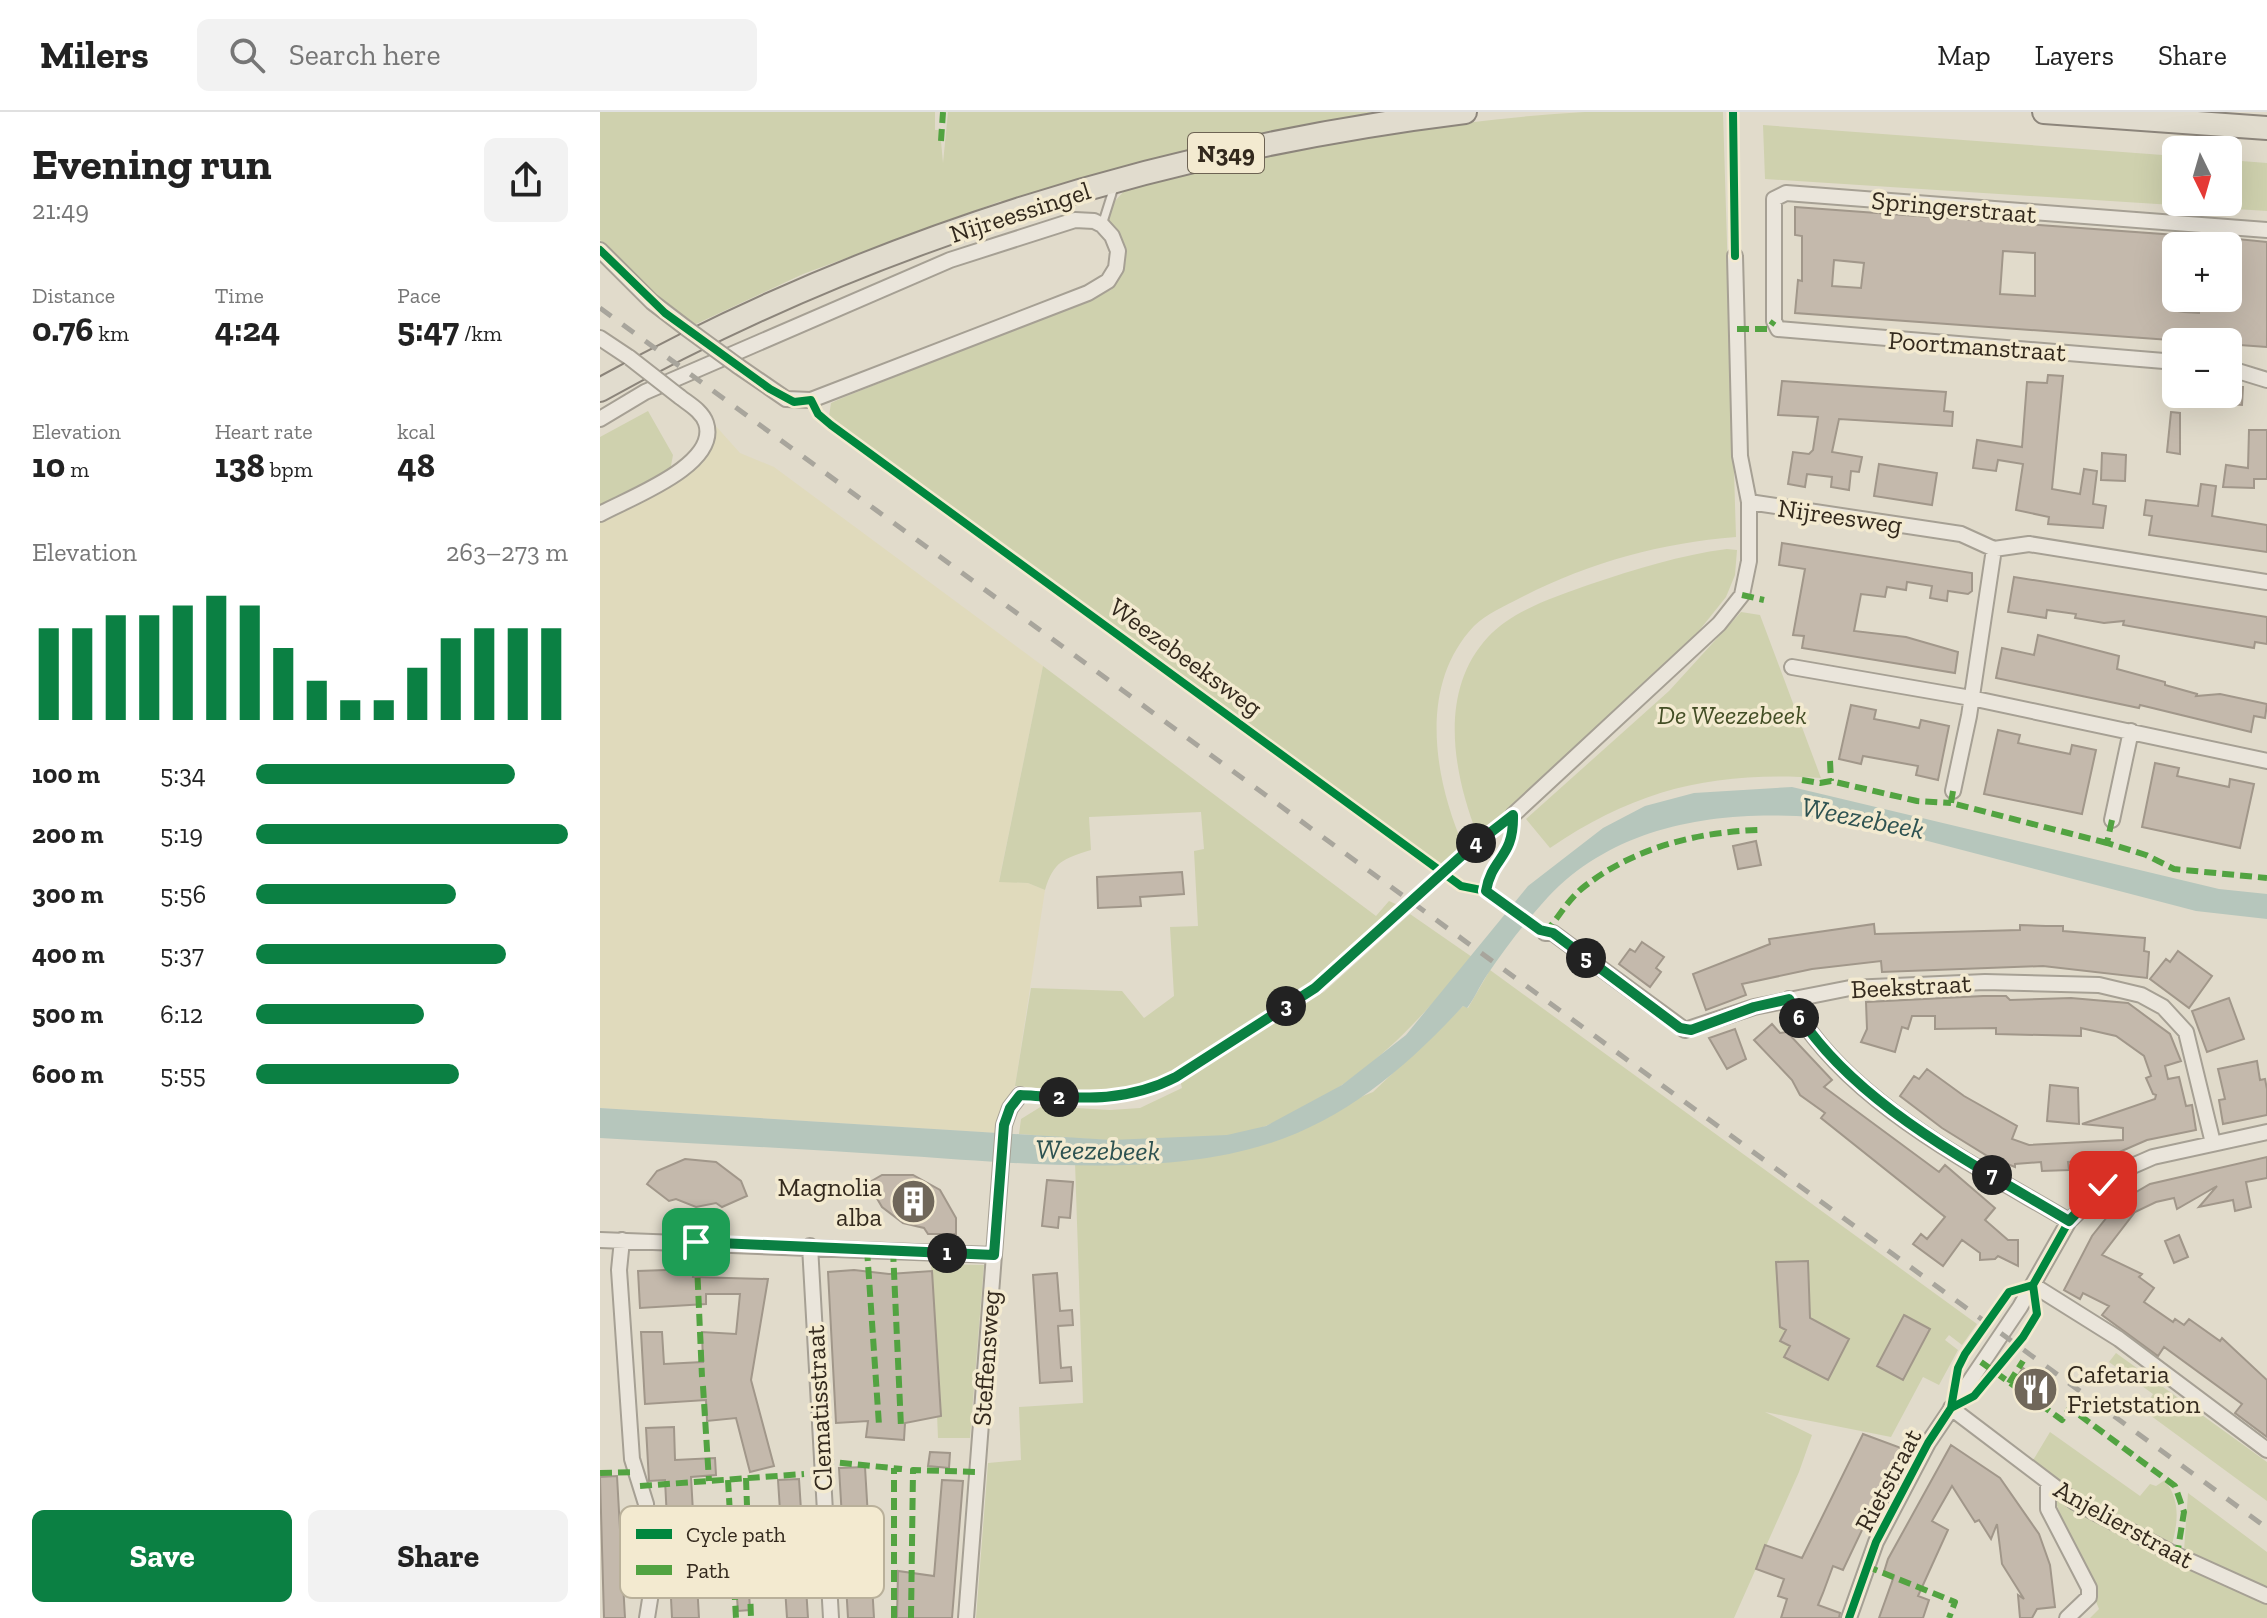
<!DOCTYPE html>
<meta charset="utf-8">
<style>
:root{--surface:#fff;--page:#f2f2f2;--text:#222;--muted:#767676;--line:#e0e0e0;--accent:#0b8043}
body{margin:0;font-family:"Zilla Slab",serif;background:var(--page);color:var(--text);height:100vh;display:flex;flex-direction:column;font-size:30px;white-space:nowrap}
*{box-sizing:border-box;margin:0}
p{font-size:26px;color:var(--muted)}
.icon{flex:none;width:44px;height:44px;fill:none;stroke:currentColor;stroke-width:2;stroke-linecap:round;stroke-linejoin:round}
.map{position:relative;flex:1;overflow:hidden}
.sheet{display:flex;flex-direction:column;background:var(--surface);width:600px}
.sheet>*{flex:none}
.needle{width:52px;rotate:175deg}
.tools{position:absolute;left:1562px;top:24px;display:grid;gap:16px}
.tools a{display:grid;place-items:center;width:80px;height:80px;border-radius:12px;background:var(--surface);box-shadow:0 8px 32px #0002;font-size:40px}
.pin{position:absolute;display:grid;place-items:center;width:68px;height:68px;color:#fff;margin:-34px;border-radius:16px;box-shadow:0 4px 12px #0006}
.km{position:absolute;width:40px;height:40px;margin:-20px;border-radius:50%;background:#222;color:#fff;font-size:22px;line-height:40px;text-align:center}
.round{display:grid;place-items:center;flex:none;width:84px;height:84px;border-radius:12px;background:var(--page)}
.head{display:flex;align-items:center;justify-content:space-between;height:136px;padding:0 32px}
h1{font-size:44px;font-weight:700;line-height:60px}
.stats{display:grid;grid-template-columns:repeat(3,1fr);gap:12px;height:136px;padding:8px 32px}
.stats div{display:grid;align-content:center}
.stats b{font-size:34px;font-weight:700}
.stats small{font-size:22px;font-weight:400}
.stats p{font-size:22px}
.chart{height:224px;padding:16px 32px}
.chart p{display:flex;justify-content:space-between}
.chart svg{width:100%;height:144px;margin-top:8px;stroke:var(--accent);stroke-width:6}
.cta{display:flex;gap:16px;margin-top:auto;padding:16px 32px}
.cta a{flex:1;height:92px;border-radius:12px;background:var(--accent);color:#fff;font-size:32px;font-weight:700;line-height:92px;text-align:center}
.cta a+a{background:var(--page);color:var(--text)}
ul{padding:0 32px;list-style:none;font-size:26px}
li{display:grid;grid-template-columns:128px 96px 1fr;align-items:center;height:60px}
li i{height:20px;border-radius:10px;background:var(--accent)}
header{display:flex;align-items:center;gap:48px;box-sizing:border-box;height:112px;padding:0 40px;background:var(--surface);border-bottom:2px solid var(--line)}
header strong{font-size:38px}
nav{display:flex;gap:44px;margin-inline-start:auto;font-size:28px}
.search{width:560px;height:72px;background:var(--page);display:flex;align-items:center;gap:20px;box-sizing:border-box;padding:0 28px;border-radius:12px;color:var(--muted);font-size:30px}
main{display:flex;flex:1;min-height:0}
.map>svg:first-child{display:block}
.farmland{fill:#e0dabc}
.green{fill:#cfd1ae}
.water{fill:#b6c6bc}
.building{fill:#c4b9ac;stroke:#a1978a;stroke-width:2;fill-rule:evenodd}
.lines{fill:none;stroke-linecap:round;stroke-linejoin:round}
.service-casing{stroke:#a6a094;stroke-width:11}
.minor-casing{stroke:#a6a094;stroke-width:18}
.primary-casing{stroke:#8c857b;stroke-width:26}
.service{stroke:#eae5db;stroke-width:7}
.minor{stroke:#eae5db;stroke-width:14}
.primary{stroke:#e1dcce;stroke-width:22}
.rail{stroke:#a8a59c;stroke-width:5;stroke-dasharray:14 14;stroke-linecap:butt}
.minor-bridge-casing{stroke:#a6a094;stroke-width:18;stroke-linecap:butt}
.minor-bridge{stroke:#eae5db;stroke-width:14}
.quiet{stroke:#52a341;stroke-width:6;stroke-dasharray:12 6;stroke-linecap:butt}
.cycleway-casing{stroke:#f3ead0;stroke-width:13}
.cycleway{stroke:#00873e;stroke-width:8}
.route-casing{stroke:#fff;stroke-width:16}
.route{stroke:#0b8043;stroke-width:10}
.labels{text-anchor:middle;dominant-baseline:central;stroke-width:7;stroke-linejoin:round;paint-order:stroke}
.shield{fill:#f3ead0;stroke:#6d6353;stroke-width:2}
.shield-label{font-size:24px;font-weight:bold;fill:#33291d}
.street-label{font-size:26px;fill:#33291d;stroke:#f3ead0}
.park-label{font-size:26px;font-style:italic;fill:#434e25;stroke:#f3ead0}
.poi-label{font-size:26px;fill:#33291d;stroke:#f3ead0;text-anchor:end}
.water-label{font-size:28px;font-style:italic;fill:#2d5251;stroke:#f3ead0}
.key{fill:#f3ead0;stroke:#b9b09a;stroke-width:2}
.key-label{font-size:22px;fill:#33291d}
</style>
<header>
<strong>Milers</strong>
<div class="search"><svg class="icon" aria-label="search" viewBox="0 0 24 24"><circle cx="10" cy="10" r="6"/><path d="M15 15l6 6"/></svg>Search here</div>
<nav><a>Map</a><a>Layers</a><a>Share</a></nav>
</header>
<main>
<section class="sheet">
<div class="head"><div><h1>Evening run</h1><p>21:49</p></div><a class="round"><svg class="icon" aria-label="share" viewBox="0 0 24 24"><path d="M12 15V3M7 8l5-5 5 5M5 13v7h14v-7"/></svg></a></div>
<div class="stats">
<div><p>Distance</p><b>0.76<small> km</small></b></div>
<div><p>Time</p><b>4:24</b></div>
<div><p>Pace</p><b>5:47<small> /km</small></b></div>
</div>
<div class="stats">
<div><p>Elevation</p><b>10<small> m</small></b></div>
<div><p>Heart rate</p><b>138<small> bpm</small></b></div>
<div><p>kcal</p><b>48</b></div>
</div>
<div class="chart"><p><span>Elevation</span>263–273 m</p>
<svg viewBox="0 0 160 44" preserveAspectRatio="none"><path d="M5 44V16M15 44V16M25 44V12M35 44V12M45 44V9M55 44V6M65 44V9M75 44V22M85 44V32M95 44V38M105 44V38M115 44V28M125 44V19M135 44V16M145 44V16M155 44V16"/></svg>
</div>
<ul>
<li><b>100 m</b>5:34<i style="width:83%"></i></li>
<li><b>200 m</b>5:19<i style="width:100%"></i></li>
<li><b>300 m</b>5:56<i style="width:64%"></i></li>
<li><b>400 m</b>5:37<i style="width:80%"></i></li>
<li><b>500 m</b>6:12<i style="width:54%"></i></li>
<li><b>600 m</b>5:55<i style="width:65%"></i></li>
</ul>
<div class="cta"><a>Save</a><a>Share</a></div>
</section>
<div class="map">
<svg width="1667" height="1506" viewBox="0 0 1667 1506">
<rect width="100%" height="100%" fill="#e1dbcb"/>
<path class="farmland" d="M114,312L140,341L174,355L443,554L399,769L428,771L445,778L415,974L398,1004L396,1021L0,996V407L102,352L111,338Z"/>
<path class="green" d="M0,0H335V18H340L343,51L348,0H791L609,35L403,92L401,89L203,162L94,213L59,185L0,128Z
M985,0H1123L1136,425C1060,431 988,451 920,486C905,494 886,502 874,514C818,573 834,666 863,733L840,754L229,304L231,291L242,286L511,178C532,155 531,126 506,107L514,90L526,77C678,39 829,9 985,0Z
M1163,13L1576,44V90H1628V48L1667,51V99L1165,67Z
M48,299L73,343L70,359L0,397V325Z
M1127,437L1137,438L1135,463L1126,485L1094,525L921,688L877,722C853,660 838,579 888,525C913,498 957,484 991,472C1036,457 1080,443 1127,437Z
M1141,500L1160,503L1221,666C1116,659 1038,676 950,736L926,707L1069,579Z
M443,554L776,804L789,789L798,793L715,869L576,960L532,980L512,983L415,974L431,876L522,879L544,906L574,884L570,815L598,814L594,739L604,737L601,700L489,705L491,738C463,747 454,749 445,778L428,771L399,770Z
M810,802L872,845C811,919 759,975 668,1013C607,1039 485,1027 419,1022L421,1007L442,994L510,998L540,996L582,976L580,968L691,896L724,880Z
M890,858L1377,1212L1362,1233L1349,1223L1345,1228L1358,1238L1339,1273L1323,1265L1291,1325L1165,1300L1212,1323L1199,1360L1134,1506H376L388,1351L421,1348L419,1295L483,1291L475,1050L557,1051L619,1043L773,980L863,894L868,896Z
M331,1152L384,1153L370,1326H338Z
M1516,1241L1667,1350V1389L1543,1298L1553,1282L1509,1250Z
M1450,1320L1540,1384L1550,1372L1556,1374L1565,1368C1581,1390 1578,1411 1571,1436L1472,1382L1432,1350Z
M1451,1379L1667,1490V1506H1490L1499,1497Z
M1588,1381L1667,1440V1477L1584,1439Z"/>
<path class="water" d="M1192,675L1619,777L1667,782V807L1596,799L1251,709C1146,695 1025,703 948,785C926,809 905,836 887,863C879,875 873,889 867,896L863,894C806,956 741,1012 657,1035C554,1065 415,1051 308,1044C205,1037 103,1032 0,1026V996L512,1028L627,1023L666,1014L742,973L806,923L928,774L1003,716L1045,694L1094,681Z"/>
<path class="building" d="M1195,95L1576,123V151L1565,150V194H1570V198L1584,200L1599,201V196L1624,198L1634,177L1635,155H1628V126L1667,130V235L1195,201L1198,168L1202,169V124L1195,123ZM1403,139L1435,141V184L1400,182ZM1234,148L1264,151L1261,176L1232,174Z
M1448,263L1463,264L1452,377L1480,382L1484,357L1497,359L1493,392L1506,394L1503,416L1448,412L1449,405L1416,398L1423,352L1398,348L1396,359L1373,356L1377,328L1422,335L1427,270L1447,271Z
M1182,269L1346,280L1344,299L1353,300L1352,314L1239,307L1232,340L1262,345L1259,360L1251,359L1249,378L1231,375L1232,365L1207,362L1205,375L1188,372L1193,340L1209,342L1213,338L1218,305L1178,303Z
M1628,275H1643L1642,293L1628,292Z
M1571,300L1580,301V342L1567,340Z
M1649,318H1667V367H1654V376L1623,375L1626,353L1648,356Z
M1502,341L1526,343L1525,369L1501,368Z
M1279,352L1337,361L1332,393L1274,384Z
M1601,372L1616,374L1612,404L1667,413V440L1549,423L1552,404L1544,403L1546,388L1598,394Z
M1182,431L1372,461V479L1368,482L1348,479L1347,489L1330,486L1332,474L1307,470L1306,478L1287,475L1285,485L1261,482L1254,519L1306,525L1358,540L1355,561L1202,536L1204,524L1193,523L1205,457L1179,453Z
M1414,465L1667,505V532L1655,530L1654,536L1523,513L1524,509L1504,511L1475,506L1476,502L1447,498L1446,506L1408,500Z
M1438,523L1519,544L1517,557L1565,570V573L1597,582L1596,584L1620,582L1667,592L1665,606L1654,604L1651,620L1540,593L1539,596L1396,566L1402,536L1434,543Z
M1251,593L1276,598L1274,607L1295,611L1319,616L1321,608L1349,614L1338,668L1316,663L1318,654L1263,644L1261,652L1239,647Z
M1398,618L1420,623L1418,631L1446,637L1470,642L1472,633L1496,638L1482,702L1384,682Z
M1555,651L1579,656L1577,664L1596,668L1629,675L1630,667L1654,672L1640,736L1542,715Z
M1156,729L1161,753L1138,757L1133,734Z
M582,760L584,782L540,785L541,794L498,796L497,765Z
M1274,812L1275,822L1420,818V813L1446,814H1463V819L1545,826L1544,839L1549,840L1547,866L1443,854L1282,860L1281,849L1212,857L1142,872L1146,883L1106,898L1093,862L1170,832L1169,827Z
M1042,830L1064,845L1056,856L1061,860L1050,875L1019,852L1030,837L1035,840Z
M1578,839L1612,864L1589,896L1550,867L1566,847L1570,850Z
M1383,884H1406L1410,888L1471,886L1528,891L1570,922L1581,949L1565,954L1568,967L1579,965L1586,994L1592,993L1596,1018L1547,1028L1501,1048L1468,1050L1469,1058L1442,1059L1441,1050L1415,1052V1055L1389,1045L1342,1016L1300,984L1314,964L1319,967L1327,957L1364,984L1417,1014L1412,1027L1429,1033L1523,1028V1016L1482,1012L1555,987L1556,983L1553,982L1546,966L1551,964L1544,944L1516,924L1481,916V924L1396,922V916L1335,917V904H1312L1308,917L1302,915L1295,940L1261,930L1267,917L1266,890Z
M1629,886L1644,927L1607,940L1592,899Z
M1172,912L1180,921L1187,920L1232,968L1224,975L1339,1060L1345,1053L1395,1096L1385,1108L1408,1128H1418V1154L1398,1144L1395,1147L1380,1148V1141L1362,1128L1343,1154L1313,1132L1321,1122L1327,1127L1345,1105L1221,1006L1225,1001L1200,983L1192,968L1154,928Z
M1135,917L1146,947L1127,957L1109,926Z
M1657,949L1660,968L1665,967L1667,977V1003L1623,1012L1619,988L1625,987L1618,957Z
M1450,973L1478,976L1479,1012L1447,1009Z
M1667,1045V1066L1646,1070L1651,1095L1635,1099L1633,1088L1599,1095L1617,1074L1577,1097L1574,1086L1556,1090L1535,1100L1502,1143L1542,1162L1539,1165L1554,1176L1544,1190L1573,1210L1575,1207L1584,1213L1589,1207L1620,1229L1622,1226L1667,1268V1325L1635,1301L1642,1292L1564,1235L1558,1244L1502,1203L1509,1194L1483,1181L1480,1187L1464,1178L1492,1124L1519,1090L1550,1072Z
M85,1047L116,1050L141,1069L147,1084L122,1095L116,1091L96,1095L76,1087L69,1089L47,1072L57,1059Z
M282,1063H313L340,1078L356,1106V1122H328L324,1116L303,1111L282,1095L268,1071Z
M447,1068L473,1070L470,1106L459,1105L458,1116L442,1114Z
M1579,1123L1588,1145L1574,1151L1565,1129Z
M1208,1149L1210,1206L1249,1227L1228,1268L1184,1245L1190,1234L1180,1229L1186,1218L1180,1215L1176,1150Z
M94,1157L93,1165L168,1167L151,1268L174,1354L150,1360L136,1306L107,1309L106,1288L45,1292L41,1220H62L64,1252L103,1250L102,1220L136,1222L140,1182H106V1192L40,1196L38,1159Z
M254,1158L289,1162L332,1159L341,1304L305,1311L304,1328L266,1325L268,1309L236,1311L228,1160Z
M457,1161L460,1199L472,1198L473,1213L458,1214L461,1256L471,1255L472,1269L440,1271L433,1163Z
M1304,1203L1330,1217L1303,1268L1277,1254Z
M1423,1256L1447,1274L1438,1286L1414,1269Z
M74,1315L75,1348L115,1346L116,1363L91,1365L99,1506H72L65,1368L49,1369L46,1316Z
M1263,1322L1301,1336L1243,1458L1233,1454L1223,1481L1218,1493L1240,1501L1239,1506H1181L1187,1487L1178,1484L1184,1467L1156,1457L1165,1433L1202,1446Z
M1351,1333L1400,1366L1439,1422L1450,1453L1455,1495L1437,1497L1432,1506H1420L1418,1483L1424,1487L1402,1452L1397,1412L1391,1427L1379,1408L1375,1410L1352,1374L1332,1409L1348,1418L1318,1484L1329,1488L1323,1506H1279L1294,1464L1284,1460L1288,1447Z
M330,1340L350,1341L349,1356L328,1354Z
M265,1355L274,1506H248L239,1356Z
M17,1364L25,1506H4L0,1365Z
M199,1367L208,1506H187L178,1368Z
M342,1368L363,1369L352,1506H297L298,1459L334,1464Z
M147,1444L150,1498L138,1499L134,1445Z"/>
<g class="lines">
<defs>
<path id="service" d="M502,113L514,75"/>
<path id="minor" d="M0,138L52,190L86,216
M0,226L30,246
M1576,250L1178,217L1174,209V87L1186,81L1667,118
M1628,256L1667,268
M0,307L45,280L350,148L475,108L494,109L502,113L512,124L518,139L516,156L508,169L488,181L211,288L186,287L138,254
M1149,390L1361,422L1394,437L1429,432L1667,470
M0,402C29,386 120,353 106,311C102,299 89,292 80,285
M1192,555L1371,586L1667,649
M1353,679L1369,604L1394,437
M913,703L1119,512L1142,483L1149,449V390L1140,344L1135,144
M1512,708L1531,619
M945,821H953L1085,918L1154,895L1250,876L1385,870L1499,873L1541,883L1563,895L1586,920L1613,1031
M1189,887C1244,989 1373,1052 1469,1109
M0,1128L394,1143
M22,1128L19,1158L32,1347L46,1392L51,1481L47,1506
M210,1134L231,1506
M1433,1173L1519,1227L1667,1338
M1351,1296L1475,1390L1572,1441L1667,1484
M1448,1371V1397L1489,1476V1485L1467,1506
M366,1506L404,1013L410,996L420,983
M1249,1506L1276,1430L1328,1331L1420,1195L1469,1109L1521,1059L1553,1045L1667,1020"/>
<path id="primary" d="M1444,0L1667,16
M0,278C265,130 564,37 865,0"/>
</defs>
<use href="#service" class="service-casing"/>
<use href="#minor" class="minor-casing"/>
<use href="#primary" class="primary-casing"/>
<use href="#service" class="service"/>
<use href="#minor" class="minor"/>
<use href="#primary" class="primary"/>
<path class="rail" d="M0,196L1667,1416"/>
<defs>
<path id="minor-bridge" d="M86,216L138,254
M30,246L80,285"/>
</defs>
<use href="#minor-bridge" class="minor-bridge-casing"/>
<use href="#minor-bridge" class="minor-bridge"/>
<path class="quiet" d="M341,29L343,0
M1137,217H1168L1174,209
M1142,483L1164,488
M1230,649L1231,669
M1202,668L1220,671L1231,669L1317,689L1351,691
M1353,679L1351,691L1507,731
M1512,708L1507,731L1546,743L1574,757L1667,766
M945,821C959,805 968,787 985,774C1034,736 1097,720 1158,718
M96,1130L102,1265
M267,1137L279,1313
M293,1138L301,1315
M1381,1250L1462,1308L1470,1296L1575,1374L1584,1400L1577,1443
M1409,1271L1423,1249
M103,1274L109,1369
M222,1349L302,1357
M0,1361L36,1360
M146,1366L151,1506
M128,1368L136,1506
M40,1374L204,1362
M1266,1454L1355,1490L1349,1506
M294,1506V1356
M311,1506L313,1358L378,1360"/>
<defs>
<path id="cycleway" d="M1133,0L1135,144
M0,138L65,201L170,277L194,290L211,288L218,302L231,313L861,774L886,779L940,818L953,821L1080,916L1091,918L1154,895L1189,887C1244,989 1373,1052 1469,1109L1433,1173
M420,983C476,986 524,992 576,965L715,876L868,738L913,703
M1351,1296L1374,1284L1423,1225L1437,1202L1433,1173
M1249,1506L1276,1430L1328,1331L1351,1296L1358,1256L1365,1242L1409,1180L1433,1173"/>
</defs>
<use href="#cycleway" class="cycleway-casing"/>
<use href="#cycleway" class="cycleway"/>
</g>
<g class="lines">
<defs>
<path id="route" d="M96,1130L394,1143L404,1013L410,996L420,983C476,986 524,992 576,965L715,876L868,738L913,703C914,747 892,744 886,779L940,818L953,821L1080,916L1091,918L1154,895L1189,887C1244,988 1374,1052 1469,1109L1503,1073"/>
</defs>
<use href="#route" class="route-casing"/>
<use href="#route" class="route"/>
</g>
<defs>
<symbol id="building-disc" viewBox="-11 -11 22 22"><circle r="9.5" fill="#70675a" stroke="#f3ead0"/><path d="M-4-6H4V6H1V3H-1V6H-4ZM-2.5-4.3h1.7v1.8h-1.7ZM.8-4.3h1.7v1.8H.8ZM-2.5-1h1.7V.8h-1.7ZM.8-1h1.7V.8H.8Z" fill="#fff"/></symbol>
<symbol id="restaurant-disc" viewBox="-11 -11 22 22"><circle r="9.5" fill="#70675a" stroke="#f3ead0"/><path d="M-5-6h1v4h1v-4h1v4h1v-4h1v5L-1.5 .5V6h-2V.5L-5-1ZM5-6V6H3V1.5H1.5Q1.5-4 5-6Z" fill="#fff"/></symbol>
</defs>
<g fill-rule="evenodd">
<use href="#building-disc" x="288" y="1064" width="51" height="51"/>
<use href="#restaurant-disc" x="1410" y="1252" width="51" height="51"/>
</g>
<g class="labels">
<rect class="shield" x="588" y="21" width="76" height="40" rx="6"/>
<g class="shield-label">
<text x="626" y="41">N349</text>
</g>
<g class="street-label">
<text transform="translate(1354 95) rotate(5)">Springerstraat</text>
<text transform="translate(420 100) rotate(-18)">Nijreessingel</text>
<text transform="translate(1377 234) rotate(4)">Poortmanstraat</text>
<text transform="translate(1240 404) rotate(8)">Nijreesweg</text>
<text transform="translate(586 545) rotate(36)">Weezebeeksweg</text>
<text transform="translate(1311 874) rotate(-3)">Beekstraat</text>
<text transform="translate(386 1246) rotate(-86)">Steffensweg</text>
<text transform="translate(219 1296) rotate(-93)">Clematisstraat</text>
<text transform="translate(1288 1368) rotate(-62)">Rietstraat</text>
<text transform="translate(1524 1412) rotate(29)">Anjelierstraat</text>
</g>
<g class="park-label">
<text x="1132" y="603">De Weezebeek</text>
</g>
<g class="poi-label">
<text x="282" y="1075">Magnolia<tspan x="282" dy="30">alba</tspan></text>
<text x="1467" y="1262" text-anchor="start">Cafetaria<tspan x="1467" dy="30">Frietstation</tspan></text>
</g>
<g class="water-label">
<text transform="translate(1263 706) rotate(11)">Weezebeek</text>
<text transform="translate(498 1038) rotate(1)">Weezebeek</text>
</g>
</g>
<rect x="20" y="1394" width="264" height="92" rx="12" class="key"/>
<rect x="36" y="1417" width="36" height="10" fill="#00873e"/>
<rect x="36" y="1453" width="36" height="10" fill="#52a341"/>
<g class="key-label">
<text x="86" y="1430">Cycle path</text>
<text x="86" y="1466">Path</text>
</g>
</svg>
<div class="tools">
<a><svg class="needle" viewBox="-14 -14 28 28"><path d="M0-13l5 13h-10z" fill="#e53935"/><path d="M0 13l5-13h-10z" fill="#767676"/></svg></a>
<a>+</a>
<a>−</a>
</div>
<div class="pin" style="left:96px;top:1130px;background:#1e9e55"><svg class="icon" aria-label="arrive" viewBox="0 0 24 24"><path d="M6 21V4h12l-3 4 3 4H6"/></svg></div>
<div class="pin" style="left:1503px;top:1073px;background:#d93025"><svg class="icon" aria-label="check" viewBox="0 0 24 24"><path d="M5 12l5 5 9-10"/></svg></div>
<b class="km" style="left:347px;top:1141px">1</b>
<b class="km" style="left:459px;top:985px">2</b>
<b class="km" style="left:686px;top:894px">3</b>
<b class="km" style="left:876px;top:731px">4</b>
<b class="km" style="left:986px;top:846px">5</b>
<b class="km" style="left:1199px;top:906px">6</b>
<b class="km" style="left:1392px;top:1063px">7</b>
</div>
</main>
